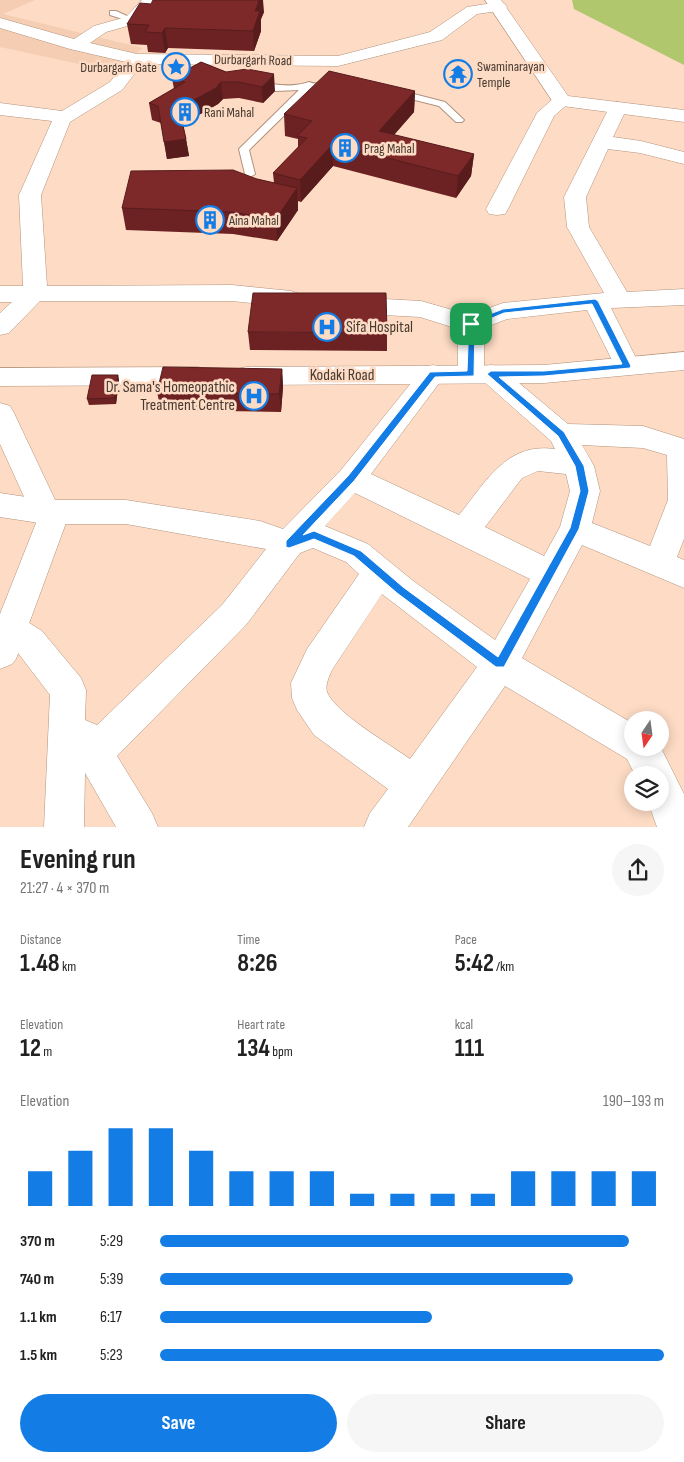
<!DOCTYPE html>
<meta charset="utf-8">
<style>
:root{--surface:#fff;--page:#f6f6f6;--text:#222;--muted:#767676;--accent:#137de5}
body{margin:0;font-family:"Sofia Sans Condensed",sans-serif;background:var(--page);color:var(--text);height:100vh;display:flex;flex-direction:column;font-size:19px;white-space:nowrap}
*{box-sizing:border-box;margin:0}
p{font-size:16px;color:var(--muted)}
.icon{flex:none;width:28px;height:28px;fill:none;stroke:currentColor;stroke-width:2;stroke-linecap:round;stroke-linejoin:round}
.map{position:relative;height:827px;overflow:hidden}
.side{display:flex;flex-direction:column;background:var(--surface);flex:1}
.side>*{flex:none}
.needle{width:32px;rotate:193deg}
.buttons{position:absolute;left:624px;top:711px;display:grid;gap:10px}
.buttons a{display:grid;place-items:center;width:45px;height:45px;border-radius:50%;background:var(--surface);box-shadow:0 2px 12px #0003;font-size:25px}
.pin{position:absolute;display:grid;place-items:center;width:42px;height:42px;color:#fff;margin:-21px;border-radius:10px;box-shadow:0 2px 8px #0006}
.round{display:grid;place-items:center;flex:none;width:52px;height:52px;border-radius:26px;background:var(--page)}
.head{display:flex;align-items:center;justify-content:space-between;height:85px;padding:0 20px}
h1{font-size:28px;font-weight:700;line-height:38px}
.stats{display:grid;grid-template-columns:repeat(3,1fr);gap:8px;height:85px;padding:5px 20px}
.stats div{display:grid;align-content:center}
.stats b{font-size:25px;font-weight:700}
.stats small{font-size:14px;font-weight:400}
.stats p{font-size:14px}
.chart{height:140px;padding:10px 20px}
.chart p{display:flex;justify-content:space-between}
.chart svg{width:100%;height:90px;margin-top:5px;stroke:var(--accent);stroke-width:6}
.action{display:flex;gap:10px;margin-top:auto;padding:10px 20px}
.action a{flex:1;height:58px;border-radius:30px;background:var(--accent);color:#fff;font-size:20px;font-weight:700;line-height:58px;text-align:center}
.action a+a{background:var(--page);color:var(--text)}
ul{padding:0 20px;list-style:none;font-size:16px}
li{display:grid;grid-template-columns:80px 60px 1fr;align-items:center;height:38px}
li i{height:12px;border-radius:6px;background:var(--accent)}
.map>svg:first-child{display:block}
.built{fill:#f5cdb3}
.water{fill:#b0c76e}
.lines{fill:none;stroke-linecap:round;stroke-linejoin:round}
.service-casing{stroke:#b2937d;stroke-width:2}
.minor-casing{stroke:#b2937d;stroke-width:1}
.tertiary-casing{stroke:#b2937d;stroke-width:1}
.service{fill:#fff;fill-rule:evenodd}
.minor{fill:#fff;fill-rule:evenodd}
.tertiary{fill:#fff;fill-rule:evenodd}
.wall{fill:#6c2223}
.shaded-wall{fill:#581c1d}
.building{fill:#7d2829;stroke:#581c1d}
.route{fill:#137de5;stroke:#fff;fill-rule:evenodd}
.labels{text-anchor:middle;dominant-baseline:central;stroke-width:5;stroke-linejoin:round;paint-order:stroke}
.far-street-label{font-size:14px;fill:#463930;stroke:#fddbc4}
.far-poi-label{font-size:14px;fill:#463930;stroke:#fddbc4;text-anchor:start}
.poi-label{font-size:16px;fill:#463930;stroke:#fddbc4;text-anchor:start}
.street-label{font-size:16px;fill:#463930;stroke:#fddbc4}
</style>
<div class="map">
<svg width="684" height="827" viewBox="0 0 684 827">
<rect width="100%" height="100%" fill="#fddbc4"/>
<path class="built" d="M0,0H35L3,14L143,48L112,71L0,47Z"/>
<path class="water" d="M572,0H684V65L574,9Z"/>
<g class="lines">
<defs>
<path id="service" d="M110,11H116L136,20L132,22L110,15Z
M256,81C273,85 293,88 309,82C317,86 329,80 336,86L332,89L310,90L249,150L255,174L250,177L245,174L239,149L299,90L276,91L253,86L252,84Z
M398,90L445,102L464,120L462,122H456L439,106L395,95V91Z"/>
<path id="minor" d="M142,0H159L138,23L106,32L90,43L137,54L338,56L430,32L467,7L499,2L505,4L507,7L505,10L477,14L442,40L338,66L142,64L122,90L70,122L41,195L47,286L232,285L291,291L300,294L303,299L300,304L291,307L232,301H40L9,333L0,335V313L12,302H0V286H23L19,195L52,121L0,115V103L62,111L110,82L126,62L70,49L0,28V18L74,39L94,26L126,17Z
M562,95L569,97L571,101L554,116L508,209L505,214L497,215L489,214L486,209L537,113L555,97Z
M618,102L625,104L627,108L613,137L641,141L684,152V164L640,153L608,149L586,197L589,227L627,292L684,289V305L611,308L640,366L636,372L627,375L618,372L587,310L507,319L484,328V367L491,365L500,367L568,424L643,426L684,439V539L677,557L684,560V588L582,545L522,658L632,723V748H660V746L684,794V827H657L648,802H660V775H635L627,759L505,686L408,827H364L370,813L388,789L314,735L297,710L292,698L291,683L307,649L359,574L346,562L313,548L300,553L246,625L117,756L152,813L158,827H116L85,773L84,827H44L50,695L18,653L0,641V619L11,615L23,619L42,631L81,678L86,690L85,720L97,725L222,605L266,549L126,524H46L0,517V493L46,500H126L260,521L283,529L341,470L424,367L433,365L442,367L446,374L371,474L459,515C486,482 506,442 555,449L551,441L481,379L471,383L462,381L458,374V329L420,317L348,313L339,311L336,305L339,299L348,297L421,301L470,315L503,303L604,293L567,227L564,197L609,108L611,104ZM582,445L643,448L667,455L668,500L650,546L592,523L600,491L594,466ZM538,471L566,474L570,491L560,527L544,556L485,527L522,478ZM355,493L530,579L495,640L412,580L368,544L325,526ZM382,594L477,667L410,759C391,745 335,713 327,692C325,685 329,677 332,670Z"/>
<path id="tertiary" d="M485,0H501L568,96L684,110V122L555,105Z
M684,352V370L544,383L246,385L237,383L233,376L237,369L246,367L544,365Z
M198,367L207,369L211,376L207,383L198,385L0,386V368Z
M0,403L10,406L14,413L66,523L16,659L12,664L0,669V614L36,523L0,444Z"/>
</defs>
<use href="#service" class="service-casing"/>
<use href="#minor" class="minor-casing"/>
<use href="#tertiary" class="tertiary-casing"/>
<use href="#service" class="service"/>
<use href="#minor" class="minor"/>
<use href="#tertiary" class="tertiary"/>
</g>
<path class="wall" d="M264,12L261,19V31L254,51L168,48L165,53L148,52L147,45L131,44L127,24Z
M201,62L275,91L263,103L239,98L223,99L218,104L183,124L186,139L189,156L167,159L161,123L152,120L149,103L174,89L172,78Z
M415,91L414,112L394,135L474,154L471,176L456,198L333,166L301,202L298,201V210L277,241L233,234L126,230L122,208L257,179L274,183L273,173L298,148V139L285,136L284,114Z
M248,332L387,333V351L250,350Z
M282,369L283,387L281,412L161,410L157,392Z
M118,375L119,381L116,404L89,405L87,399Z"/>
<path class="shaded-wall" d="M259,0H263L264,12L261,19V31L254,51L253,31L255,11Z
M165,28L168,48L165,53L162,33Z
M274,74L275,91L263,103L262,87Z
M221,82L223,99L218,104L181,125L179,108Z
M415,91L414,112L378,153L379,131Z
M186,139L189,156L167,159L164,142Z
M333,144V166L301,202L300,180Z
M474,154L471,176L456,198L458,176Z
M297,188L298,210L277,241L276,219Z
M282,369L283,387L281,412L279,394Z
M118,375L119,381L116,404L114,398Z"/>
<path class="building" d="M153,0H259L255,11H260L253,31L165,28L162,33L145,32L149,25L127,24L140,3L151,4Z
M201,62L226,72L247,69L274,74L262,87L238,82H221L216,88L179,108L186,139L164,142L158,106L149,103L185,82L172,78Z
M329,71L415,91L379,131L474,154L458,176L333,144L300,180L273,173L307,138L297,136L312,121L284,114Z
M233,170L257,179L297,188L276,219L231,212L122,208L131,171Z
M253,293H386L387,333L248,332Z
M163,367L282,369L279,394L157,392Z
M92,375H118L114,398L87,399Z"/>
<path class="route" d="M595,299L598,301L631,366L630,368L544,376L499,377L564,432L584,466L589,491L579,529L504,667H496L397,593L354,556L314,539L289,548L286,547V541L348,476L430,372L467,371L469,322L503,309ZM592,304L622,364L544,371H491L487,374L558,436L575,466L580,491L570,528L498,657L403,587L361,551L314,531L303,535L354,481L435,377L474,376L475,325L504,313Z"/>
<defs>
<symbol id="sight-ring" viewBox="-11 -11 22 22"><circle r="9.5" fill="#fddbc4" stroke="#137de5" stroke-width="1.5"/><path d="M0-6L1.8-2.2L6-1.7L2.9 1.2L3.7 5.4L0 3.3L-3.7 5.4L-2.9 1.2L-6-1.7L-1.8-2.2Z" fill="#137de5"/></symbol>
<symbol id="temple-ring" viewBox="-11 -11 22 22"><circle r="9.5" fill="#fddbc4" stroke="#137de5" stroke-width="1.5"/><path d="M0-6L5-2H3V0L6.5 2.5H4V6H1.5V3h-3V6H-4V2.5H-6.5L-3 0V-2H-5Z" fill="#137de5"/></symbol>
<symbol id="building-ring" viewBox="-11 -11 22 22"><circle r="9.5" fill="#fddbc4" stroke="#137de5" stroke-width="1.5"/><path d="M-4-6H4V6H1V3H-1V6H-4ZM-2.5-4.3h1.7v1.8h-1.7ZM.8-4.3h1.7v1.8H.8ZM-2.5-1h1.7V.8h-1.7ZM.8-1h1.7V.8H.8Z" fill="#137de5"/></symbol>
<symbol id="hospital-ring" viewBox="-11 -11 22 22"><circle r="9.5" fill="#fddbc4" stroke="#137de5" stroke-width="1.5"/><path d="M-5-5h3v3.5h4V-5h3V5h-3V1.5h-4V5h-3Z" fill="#137de5"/></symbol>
</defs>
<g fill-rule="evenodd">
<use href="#sight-ring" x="160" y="51" width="32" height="32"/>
<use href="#temple-ring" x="442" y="58" width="32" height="32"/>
<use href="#building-ring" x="169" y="96" width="32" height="32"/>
<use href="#building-ring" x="329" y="132" width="32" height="32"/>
<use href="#building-ring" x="194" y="204" width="32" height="32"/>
<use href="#hospital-ring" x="311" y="311" width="32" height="32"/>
<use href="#hospital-ring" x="238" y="380" width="32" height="32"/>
</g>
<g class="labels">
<g class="far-street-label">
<text transform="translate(253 60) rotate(1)">Durbargarh Road</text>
</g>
<g class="far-poi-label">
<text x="477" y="66">Swaminarayan<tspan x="477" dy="16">Temple</tspan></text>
<text x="157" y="67" text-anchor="end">Durbargarh Gate</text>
<text x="204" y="112">Rani Mahal</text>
<text x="364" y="148">Prag Mahal</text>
<text x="229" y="220">Aina Mahal</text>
</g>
<g class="poi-label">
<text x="346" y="327">Sifa Hospital</text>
<text x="235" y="387" text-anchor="end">Dr. Sama's Homeopathic<tspan x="235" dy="18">Treatment Centre</tspan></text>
</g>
<g class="street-label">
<text x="342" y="375">Kodaki Road</text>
</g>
</g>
</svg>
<div class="buttons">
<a><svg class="needle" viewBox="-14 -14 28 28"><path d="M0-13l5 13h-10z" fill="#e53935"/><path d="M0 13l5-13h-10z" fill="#767676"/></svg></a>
<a><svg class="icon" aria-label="layers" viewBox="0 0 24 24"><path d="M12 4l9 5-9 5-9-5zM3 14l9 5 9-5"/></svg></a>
</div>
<div class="pin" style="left:471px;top:324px;background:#1e9e55"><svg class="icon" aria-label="arrive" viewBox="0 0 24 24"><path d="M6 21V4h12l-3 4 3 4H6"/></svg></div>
</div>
<section class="side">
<div class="head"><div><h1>Evening run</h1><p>21:27 · 4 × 370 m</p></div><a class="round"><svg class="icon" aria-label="share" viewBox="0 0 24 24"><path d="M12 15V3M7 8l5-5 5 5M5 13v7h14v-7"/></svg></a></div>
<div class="stats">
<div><p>Distance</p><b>1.48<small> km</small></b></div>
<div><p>Time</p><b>8:26</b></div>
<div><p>Pace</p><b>5:42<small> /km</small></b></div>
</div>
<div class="stats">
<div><p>Elevation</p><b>12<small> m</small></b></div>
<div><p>Heart rate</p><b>134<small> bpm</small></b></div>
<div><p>kcal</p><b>111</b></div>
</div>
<div class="chart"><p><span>Elevation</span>190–193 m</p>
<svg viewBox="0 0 160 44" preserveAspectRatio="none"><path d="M5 44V27M15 44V17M25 44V6M35 44V6M45 44V17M55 44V27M65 44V27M75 44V27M85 44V38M95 44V38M105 44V38M115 44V38M125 44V27M135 44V27M145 44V27M155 44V27"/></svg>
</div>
<ul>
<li><b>370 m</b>5:29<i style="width:93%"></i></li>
<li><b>740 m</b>5:39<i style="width:82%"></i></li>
<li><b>1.1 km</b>6:17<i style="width:54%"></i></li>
<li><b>1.5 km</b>5:23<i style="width:100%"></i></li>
</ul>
<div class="action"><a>Save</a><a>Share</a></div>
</section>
